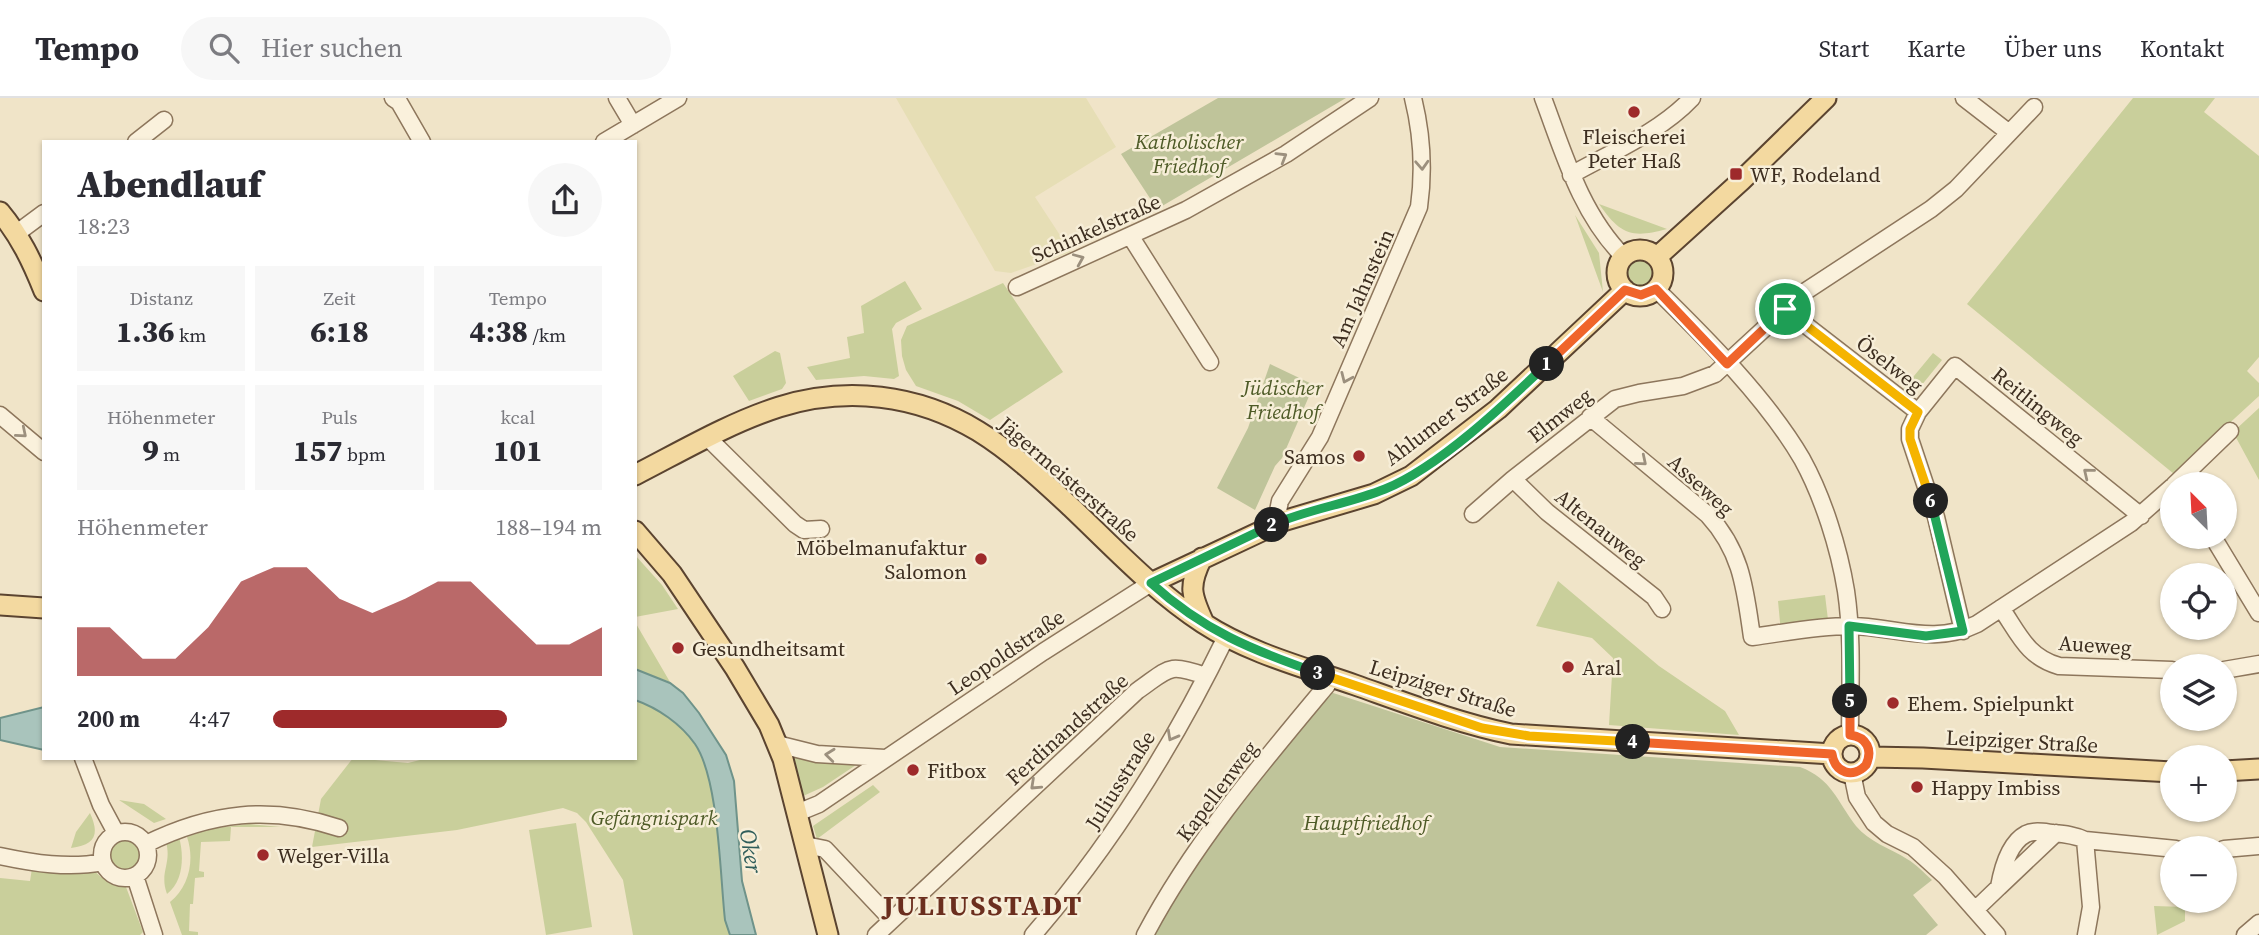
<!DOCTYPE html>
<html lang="de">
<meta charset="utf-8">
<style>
:root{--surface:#fff;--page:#f7f7f7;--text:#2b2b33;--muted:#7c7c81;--line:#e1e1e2;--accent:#9e2a2b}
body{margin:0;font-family:"Source Serif 4",serif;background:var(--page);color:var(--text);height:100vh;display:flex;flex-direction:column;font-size:26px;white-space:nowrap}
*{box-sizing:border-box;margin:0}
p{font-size:23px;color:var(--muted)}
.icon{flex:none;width:38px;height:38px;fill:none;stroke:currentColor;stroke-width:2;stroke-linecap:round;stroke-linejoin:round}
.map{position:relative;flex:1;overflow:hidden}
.sheet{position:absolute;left:42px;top:42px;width:595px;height:620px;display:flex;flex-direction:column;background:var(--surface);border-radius:0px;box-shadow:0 2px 5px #0004}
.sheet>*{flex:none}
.needle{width:46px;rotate:336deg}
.tools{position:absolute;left:2160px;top:374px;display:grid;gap:14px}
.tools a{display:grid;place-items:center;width:77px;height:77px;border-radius:50%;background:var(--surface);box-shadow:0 2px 5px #0004;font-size:35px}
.pin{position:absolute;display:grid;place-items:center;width:60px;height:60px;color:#fff;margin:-30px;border:4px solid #fff;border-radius:50%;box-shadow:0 2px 7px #0007}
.km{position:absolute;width:35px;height:35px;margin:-18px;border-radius:50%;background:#222;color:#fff;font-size:19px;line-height:35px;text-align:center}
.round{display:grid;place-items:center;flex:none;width:74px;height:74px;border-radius:37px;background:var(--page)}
.headline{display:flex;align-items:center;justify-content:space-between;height:119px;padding:0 35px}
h1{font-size:38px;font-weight:800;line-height:52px}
.metrics{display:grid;grid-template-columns:repeat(3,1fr);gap:10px;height:119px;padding:7px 35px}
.metrics div{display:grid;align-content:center;border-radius:0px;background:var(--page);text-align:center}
.metrics b{font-size:30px;font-weight:800}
.metrics small{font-size:19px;font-weight:400}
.metrics p{font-size:19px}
.chart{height:196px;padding:14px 35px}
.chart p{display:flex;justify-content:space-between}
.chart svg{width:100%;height:126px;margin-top:7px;fill:var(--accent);opacity:.7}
ul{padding:0 35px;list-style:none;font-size:23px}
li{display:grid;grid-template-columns:112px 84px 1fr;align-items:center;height:52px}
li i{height:18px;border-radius:9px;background:var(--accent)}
header{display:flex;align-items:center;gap:42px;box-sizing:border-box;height:98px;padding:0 35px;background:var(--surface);border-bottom:2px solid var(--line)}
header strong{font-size:33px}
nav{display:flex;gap:38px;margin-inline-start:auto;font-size:24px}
.search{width:490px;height:63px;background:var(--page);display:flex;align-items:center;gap:18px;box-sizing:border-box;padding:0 24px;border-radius:38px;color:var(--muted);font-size:26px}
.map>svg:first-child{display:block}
.farmland{fill:#e6deb5}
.green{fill:#c9cf9b}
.cemetery{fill:#bfc49a}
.water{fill:#a9c4bc;stroke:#6f938a;stroke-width:2}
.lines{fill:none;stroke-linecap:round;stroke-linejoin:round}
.minor-casing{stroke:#8d765c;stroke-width:19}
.major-casing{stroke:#5b4430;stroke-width:23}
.minor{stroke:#faf1dc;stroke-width:16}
.major{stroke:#f3d9a0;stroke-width:19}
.oneway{stroke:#9c907e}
.split-1-casing{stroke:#fff;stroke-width:14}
.split-2-casing{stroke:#fff;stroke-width:14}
.split-3-casing{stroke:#fff;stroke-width:14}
.split-4-casing{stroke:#fff;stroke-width:14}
.split-5-casing{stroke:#fff;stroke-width:14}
.split-6-casing{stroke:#fff;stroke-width:14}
.split-7-casing{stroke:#fff;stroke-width:14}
.split-1{stroke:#f0652b;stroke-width:9}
.split-2{stroke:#22a559;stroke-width:9}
.split-3{stroke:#22a559;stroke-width:9}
.split-4{stroke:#f5b400;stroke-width:9}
.split-5{stroke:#f0652b;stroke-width:9}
.split-6{stroke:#22a559;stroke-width:9}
.split-7{stroke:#f5b400;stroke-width:9}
.poi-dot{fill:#9e2a2b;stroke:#f7eed8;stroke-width:2.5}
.labels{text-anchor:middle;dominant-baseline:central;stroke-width:5;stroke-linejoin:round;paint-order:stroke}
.poi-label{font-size:21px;fill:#3d2e20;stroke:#f7eed8;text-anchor:start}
.park-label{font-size:21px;font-style:italic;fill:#4d5a26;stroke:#f7eed8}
.street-label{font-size:21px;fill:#3d2e20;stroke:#f7eed8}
.water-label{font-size:23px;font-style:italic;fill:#2f5d5a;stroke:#f7eed8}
.district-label{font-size:28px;font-weight:bold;letter-spacing:2px;fill:#6b2e1e;stroke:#f7eed8}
</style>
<header>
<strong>Tempo</strong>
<div class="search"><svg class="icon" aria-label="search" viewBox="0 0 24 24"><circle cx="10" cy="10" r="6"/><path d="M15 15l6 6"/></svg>Hier suchen</div>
<nav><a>Start</a><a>Karte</a><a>Über uns</a><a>Kontakt</a></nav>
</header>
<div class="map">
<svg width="2259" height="837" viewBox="0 0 2259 837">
<rect width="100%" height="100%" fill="#f0e4c8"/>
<path class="farmland" d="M896,0H1086L1116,49L1035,99L1071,154L1011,175L995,173Z"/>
<path class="green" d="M2133,0H2215L2204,14L2259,58V259L2247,273L2259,285V298L2174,376L1967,206Z
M1599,106L1667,131C1631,141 1620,136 1599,106Z
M1575,117L1599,155L1603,194Z
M1623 175a16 16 0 1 1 32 0a16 16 0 1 1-32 0Z
M905,183L922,211L896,225L892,231L899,278L894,281L864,278L816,282L807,269L850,260L847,239L864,235L861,208Z
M1003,185L1063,274L990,322L958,303L916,288L906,272L902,258L901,242L907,228Z
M775,253L780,255L786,285L782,291L749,303L733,278Z
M1933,255L1942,262L1908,304L1899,296Z
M2259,310V382L2233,334Z
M635,457L662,487L678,511L635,519Z
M1558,483L1659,568L1725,613L1739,637L1609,627L1613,560L1592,540L1536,528Z
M1825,497L1829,530L1781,535L1778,503Z
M635,524L670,584L635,571Z
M635,602C658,610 681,626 695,646C719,681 720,778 725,822L730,837H633L623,782L586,724L577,715L563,710L457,732L312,749L321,701L353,660L408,665L428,660H635Z
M793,650L868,659L823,689L801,699L790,661Z
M873,687L880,694L817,741L813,728Z
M119,702L144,706L166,721L154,725Z
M90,715C100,737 95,747 71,750L76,734Z
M576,725L592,829L546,837L529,732Z
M249,726L281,729H231L230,743L201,744L199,773L204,774V779L195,780L193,806H190L189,833L198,834V837H182L170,804C189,789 195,762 187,739L209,731Z
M179,739C184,757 184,783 167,796C159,774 172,766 166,744Z
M109 757a16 16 0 1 1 32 0a16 16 0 1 1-32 0Z
M33,764L88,766C99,779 109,787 126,789L143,834L140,837H0V780L30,783Z
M2154,808L2185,809V823L2157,837Z"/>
<path class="cemetery" d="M1218,0H1346L1157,111L1121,56Z
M1270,266L1314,287L1282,360L1275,368L1255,412L1217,390L1248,330Z
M1327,593L1500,649L1800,669C1832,681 1837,703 1856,728C1869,744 1890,750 1907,761C1916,766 1924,775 1932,782L1913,797L1938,827L1926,837H1155L1177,795L1237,701Z"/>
<path class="water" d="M635,571L670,585L683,595L699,615L726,657L734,683L742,783L756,837H730L725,822C720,778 719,681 695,646C681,626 658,610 635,602Z
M44,609V652L0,642V620Z"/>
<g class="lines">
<defs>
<path id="minor" d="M393,0L399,4L422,44
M617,0L633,27
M1543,0C1564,56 1581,116 1624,159
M1964,0L2008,34
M136,44L164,22
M604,44L678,0
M1571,77C1612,54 1660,34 1692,0
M17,135L44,115
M1131,139L1210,264
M1017,189L1186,112L1286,56L1370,0
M1656,191C1706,240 1767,301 1802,361C1823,399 1839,450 1846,493C1853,540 1850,590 1850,637
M1785,211L1918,314L1910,331V341L1936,419L1963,533
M1918,314L1955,268L2141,418
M0,317L44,354
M1590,319L1708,417C1742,454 1745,491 1752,539C1783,535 1817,528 1849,528C1896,528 1932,548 1977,526L2131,425L2172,389
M708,340L795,426L804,432L821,431
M1513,381L1547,414L1654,499L1662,511
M2174,387L2230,333
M1473,416L1513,381L1615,301L1639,295L1683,288L1715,276L1803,195L1931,111L1956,91L2034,9
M1283,423L1278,413L1280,403L1320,339L1419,109C1424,73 1422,36 1413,0
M2213,439L2259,515
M2001,510C2019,536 2027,559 2059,568L2172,572
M2224,572L2259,566
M777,646L817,656L885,660
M83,660L101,707L116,735
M1852,675L1857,699L1874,725L1887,736L1913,749L1945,778L1997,837
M797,715L819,706L1043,554L1151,485
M102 757a23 23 0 1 1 46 0a23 23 0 1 1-46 0Z
M2056,735L1999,789C2002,772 2009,745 2026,736C2034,732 2044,734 2053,735C2065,736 2075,737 2085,742L2176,751
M2085,742L2091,809L2086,837
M146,746C211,714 270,707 339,730
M805,747L825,751L892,822
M2224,751L2259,748
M0,758C33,765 69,771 103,764
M135,778L154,837
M1975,812L1999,789
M876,837L1137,593C1169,571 1167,564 1205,578
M1033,837C1111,747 1174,646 1226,539
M1145,837C1193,746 1261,666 1327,587L1330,578
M2245,837L2259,825"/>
<path id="major" d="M0,114C20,138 32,163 44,193
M1617 175a23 23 0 1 1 46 0a23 23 0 1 1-46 0Z
M1657,159L1741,83L1826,0
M635,377C682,353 729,325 779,309C846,288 917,296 978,333C1012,354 1043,383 1072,410C1114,450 1155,494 1203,525C1249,555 1303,569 1355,587C1406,605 1458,625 1511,636L1832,656
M635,433L672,476L735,570L769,627L783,661L828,837
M1202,460C1188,488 1191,497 1204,525
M1151,485L1283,423L1374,396L1411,378L1498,311L1625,192
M0,507L44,510
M1832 656a19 19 0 1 1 38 0a19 19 0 1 1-38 0Z
M1870,659L1923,660L2172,674
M2224,673L2259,671"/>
</defs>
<use href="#minor" class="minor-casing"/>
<use href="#major" class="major-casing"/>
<use href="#minor" class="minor"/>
<use href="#major" class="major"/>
</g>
<defs><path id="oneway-chevron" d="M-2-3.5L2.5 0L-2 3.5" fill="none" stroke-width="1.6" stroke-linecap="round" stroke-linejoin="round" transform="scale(1.75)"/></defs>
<g class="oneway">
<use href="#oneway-chevron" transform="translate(1282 59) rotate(-31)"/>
<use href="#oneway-chevron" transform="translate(1422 67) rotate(87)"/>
<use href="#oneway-chevron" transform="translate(1079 161) rotate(-23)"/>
<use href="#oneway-chevron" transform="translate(1346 280) rotate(114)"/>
<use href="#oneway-chevron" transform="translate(22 335) rotate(40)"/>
<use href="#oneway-chevron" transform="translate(1642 363) rotate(40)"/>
<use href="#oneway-chevron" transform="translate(2088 375) rotate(-141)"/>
<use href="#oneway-chevron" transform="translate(1172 638) rotate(119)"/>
<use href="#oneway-chevron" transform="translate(830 657) rotate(-174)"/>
<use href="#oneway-chevron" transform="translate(1035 687) rotate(137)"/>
</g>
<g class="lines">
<defs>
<path id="split-1" d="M1547,266L1625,192L1641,197L1656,191L1727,266L1785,211"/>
<path id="split-2" d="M1272,427C1308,411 1348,406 1385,391C1439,369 1504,307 1547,266"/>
<path id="split-3" d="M1272,427L1151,485C1204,533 1252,552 1318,575"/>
<path id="split-4" d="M1318,575L1482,630L1529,638L1633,644"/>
<path id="split-5" d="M1633,644L1832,656C1835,675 1853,681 1866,667C1873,652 1867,639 1850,637V603"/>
<path id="split-6" d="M1850,603L1849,528L1926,538L1963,533L1931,403"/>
<path id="split-7" d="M1785,211L1918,314L1910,331V341L1931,403"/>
</defs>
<use href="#split-1" class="split-1-casing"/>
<use href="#split-2" class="split-2-casing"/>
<use href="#split-3" class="split-3-casing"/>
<use href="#split-4" class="split-4-casing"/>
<use href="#split-5" class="split-5-casing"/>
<use href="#split-6" class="split-6-casing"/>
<use href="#split-7" class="split-7-casing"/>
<use href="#split-1" class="split-1"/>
<use href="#split-2" class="split-2"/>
<use href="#split-3" class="split-3"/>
<use href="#split-4" class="split-4"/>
<use href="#split-5" class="split-5"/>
<use href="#split-6" class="split-6"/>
<use href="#split-7" class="split-7"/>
</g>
<g class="poi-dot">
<circle cx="1634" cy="14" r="7"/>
<rect x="1729" y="69" width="14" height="14" rx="3.5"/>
<circle cx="1359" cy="358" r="7"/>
<circle cx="981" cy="461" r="7"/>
<circle cx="678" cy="550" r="7"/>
<circle cx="1568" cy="569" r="7"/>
<circle cx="1893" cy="605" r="7"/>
<circle cx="913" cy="672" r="7"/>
<circle cx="1917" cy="689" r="7"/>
<circle cx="263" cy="757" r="7"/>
</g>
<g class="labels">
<g class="poi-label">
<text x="1634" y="38" text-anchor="middle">Fleischerei<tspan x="1634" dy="24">Peter Haß</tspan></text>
<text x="1750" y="76">WF, Rodeland</text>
<text x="1345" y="358" text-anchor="end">Samos</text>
<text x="967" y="449" text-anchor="end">Möbelmanufaktur<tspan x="967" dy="24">Salomon</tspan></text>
<text x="692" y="550">Gesundheitsamt</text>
<text x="1582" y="569">Aral</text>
<text x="1907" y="605">Ehem. Spielpunkt</text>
<text x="927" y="672">Fitbox</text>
<text x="1931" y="689">Happy Imbiss</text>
<text x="277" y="757">Welger-Villa</text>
</g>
<g class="park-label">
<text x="1189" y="43">Katholischer<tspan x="1189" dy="24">Friedhof</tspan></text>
<text x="1283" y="289">Jüdischer<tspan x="1283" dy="24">Friedhof</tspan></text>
<text x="654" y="719">Gefängnispark</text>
<text x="1366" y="724">Hauptfriedhof</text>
</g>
<g class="street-label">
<text transform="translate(1096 130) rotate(-24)">Schinkelstraße</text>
<text transform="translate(1362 190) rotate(-66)">Am Jahnstein</text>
<text transform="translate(1890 266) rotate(38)">Öselweg</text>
<text transform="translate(2038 308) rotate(39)">Reitlingweg</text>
<text transform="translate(1560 317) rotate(-38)">Elmweg</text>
<text transform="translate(1446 318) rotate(-37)">Ahlumer Straße</text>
<text transform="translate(1069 381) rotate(41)">Jägermeisterstraße</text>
<text transform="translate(1701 387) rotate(42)">Asseweg</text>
<text transform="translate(1601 430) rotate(39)">Altenauweg</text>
<text transform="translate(2095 547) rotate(4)">Aueweg</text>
<text transform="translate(1006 554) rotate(-34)">Leopoldstraße</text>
<text transform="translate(1443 590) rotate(17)">Leipziger Straße</text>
<text transform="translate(1067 631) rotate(-42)">Ferdinandstraße</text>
<text transform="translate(2022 643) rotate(3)">Leipziger Straße</text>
<text transform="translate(1120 682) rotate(-58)">Juliusstraße</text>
<text transform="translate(1217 693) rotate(-53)">Kapellenweg</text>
</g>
<g class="water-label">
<text transform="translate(751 753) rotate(81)">Oker</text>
</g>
<g class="district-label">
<text x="983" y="807">JULIUSSTADT</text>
</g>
</g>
</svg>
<div class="tools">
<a><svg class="needle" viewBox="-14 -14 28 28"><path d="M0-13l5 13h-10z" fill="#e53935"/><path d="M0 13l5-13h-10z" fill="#7c7c81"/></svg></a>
<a><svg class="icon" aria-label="locate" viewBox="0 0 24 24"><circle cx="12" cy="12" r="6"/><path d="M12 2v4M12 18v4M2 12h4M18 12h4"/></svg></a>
<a><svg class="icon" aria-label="layers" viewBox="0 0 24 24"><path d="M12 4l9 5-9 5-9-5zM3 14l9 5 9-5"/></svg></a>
<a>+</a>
<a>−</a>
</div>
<div class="pin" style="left:1785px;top:211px;background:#1e9e55"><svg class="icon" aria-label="arrive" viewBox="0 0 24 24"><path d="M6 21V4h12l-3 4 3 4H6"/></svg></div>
<b class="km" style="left:1547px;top:266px">1</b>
<b class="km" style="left:1272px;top:427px">2</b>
<b class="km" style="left:1318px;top:575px">3</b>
<b class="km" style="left:1633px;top:644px">4</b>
<b class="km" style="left:1850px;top:603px">5</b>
<b class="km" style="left:1931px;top:403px">6</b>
<section class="sheet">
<div class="headline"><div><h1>Abendlauf</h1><p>18:23</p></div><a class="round"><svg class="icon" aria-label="share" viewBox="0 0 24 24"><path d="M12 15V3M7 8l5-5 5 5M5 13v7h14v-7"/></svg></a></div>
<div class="metrics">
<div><p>Distanz</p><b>1.36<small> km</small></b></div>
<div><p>Zeit</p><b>6:18</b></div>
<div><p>Tempo</p><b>4:38<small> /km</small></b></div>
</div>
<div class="metrics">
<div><p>Höhenmeter</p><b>9<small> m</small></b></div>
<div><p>Puls</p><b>157<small> bpm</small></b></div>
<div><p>kcal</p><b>101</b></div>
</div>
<div class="chart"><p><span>Höhenmeter</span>188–194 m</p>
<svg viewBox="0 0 160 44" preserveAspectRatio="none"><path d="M0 44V27L10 27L20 38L30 38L40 27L50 11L60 6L70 6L80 17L90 22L100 17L110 11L120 11L130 22L140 33L150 33L160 27V44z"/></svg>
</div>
<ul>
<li><b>200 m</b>4:47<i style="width:71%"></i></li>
</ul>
</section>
</div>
